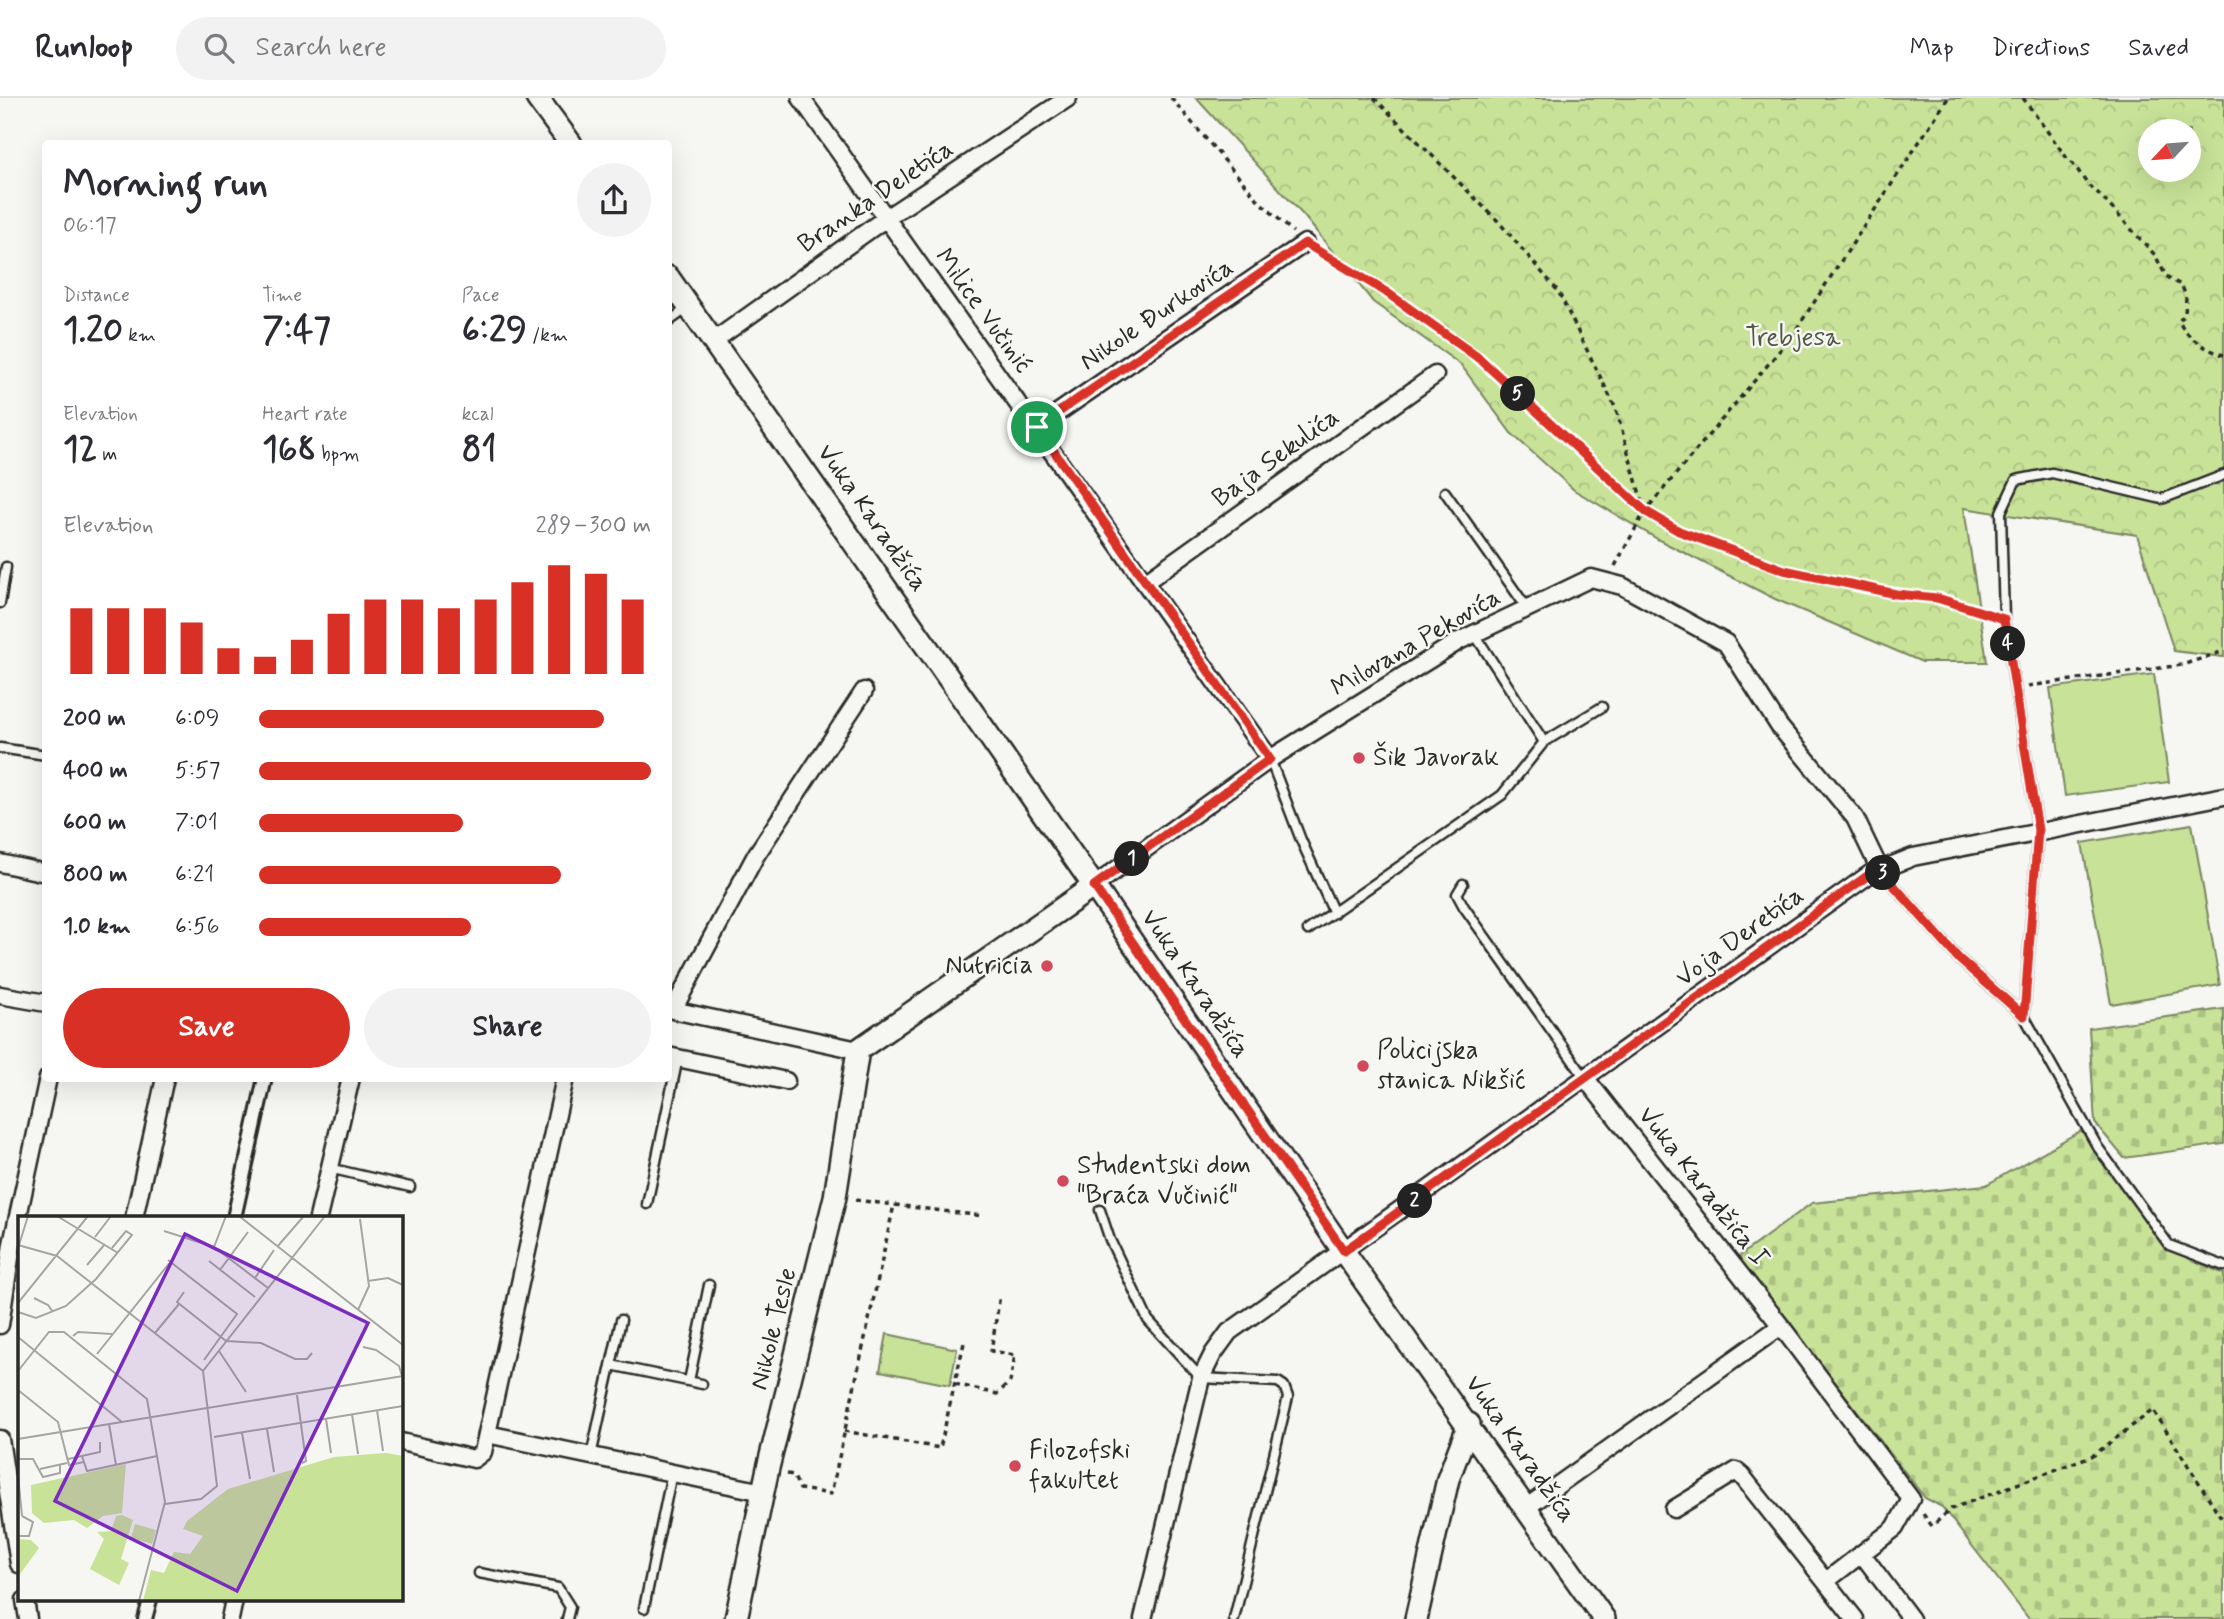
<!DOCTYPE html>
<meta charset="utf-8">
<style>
:root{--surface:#fff;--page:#f2f2f3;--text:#2b2b33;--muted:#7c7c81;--line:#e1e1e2;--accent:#d93025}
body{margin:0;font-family:Mynerve,sans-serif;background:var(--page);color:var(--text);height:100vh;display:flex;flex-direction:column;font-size:26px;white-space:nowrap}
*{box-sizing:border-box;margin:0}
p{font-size:23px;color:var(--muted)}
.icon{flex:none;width:38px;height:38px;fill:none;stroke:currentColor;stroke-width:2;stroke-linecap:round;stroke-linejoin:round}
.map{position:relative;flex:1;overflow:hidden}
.side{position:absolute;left:42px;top:42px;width:630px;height:942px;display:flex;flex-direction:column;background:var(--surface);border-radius:7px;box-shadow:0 7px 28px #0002}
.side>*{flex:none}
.needle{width:46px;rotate:244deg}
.fabs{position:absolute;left:2138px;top:21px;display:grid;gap:14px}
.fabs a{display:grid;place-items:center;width:63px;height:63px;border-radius:50%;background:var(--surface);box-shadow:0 7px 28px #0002;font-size:35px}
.pin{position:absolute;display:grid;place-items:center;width:60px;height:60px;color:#fff;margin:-30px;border:4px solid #fff;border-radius:50%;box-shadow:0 2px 7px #0007}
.km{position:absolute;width:35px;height:35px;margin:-18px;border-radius:50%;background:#222;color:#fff;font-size:19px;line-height:35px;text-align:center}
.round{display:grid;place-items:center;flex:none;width:74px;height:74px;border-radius:37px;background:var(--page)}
.summary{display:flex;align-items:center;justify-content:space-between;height:119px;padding:0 21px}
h1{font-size:38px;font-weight:700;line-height:52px}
.stats{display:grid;grid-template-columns:repeat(3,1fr);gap:10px;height:119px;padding:7px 21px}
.stats div{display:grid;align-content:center}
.stats b{font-size:35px;font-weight:700}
.stats small{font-size:19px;font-weight:400}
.stats p{font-size:19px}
.chart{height:196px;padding:14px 21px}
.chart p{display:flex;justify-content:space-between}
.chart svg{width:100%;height:126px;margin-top:7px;stroke:var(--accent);stroke-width:6}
.cta{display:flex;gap:14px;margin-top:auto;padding:14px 21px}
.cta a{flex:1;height:80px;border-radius:42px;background:var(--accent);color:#fff;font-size:28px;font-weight:700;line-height:80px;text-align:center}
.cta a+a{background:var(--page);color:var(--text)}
ul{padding:0 21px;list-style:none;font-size:23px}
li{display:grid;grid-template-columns:112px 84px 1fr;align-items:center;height:52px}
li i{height:18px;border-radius:9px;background:var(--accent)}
header{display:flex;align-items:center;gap:42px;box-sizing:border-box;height:98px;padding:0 35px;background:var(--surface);border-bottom:2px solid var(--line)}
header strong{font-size:33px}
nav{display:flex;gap:38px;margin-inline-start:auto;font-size:24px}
.search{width:490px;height:63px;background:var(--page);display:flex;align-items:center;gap:18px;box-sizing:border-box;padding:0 24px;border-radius:38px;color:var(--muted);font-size:26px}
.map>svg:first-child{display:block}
.forest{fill:url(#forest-crowns);stroke:#7a8662;stroke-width:2;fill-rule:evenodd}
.cemetery{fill:url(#cemetery-stones);stroke:#7a8662;stroke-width:2}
.pitch{fill:#c8e298;stroke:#7a8662;stroke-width:2}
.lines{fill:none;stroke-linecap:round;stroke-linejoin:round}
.service-casing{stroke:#2b2b2b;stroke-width:13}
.pedestrian-casing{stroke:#2b2b2b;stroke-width:18}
.minor-casing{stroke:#2b2b2b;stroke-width:21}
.tertiary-casing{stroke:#2b2b2b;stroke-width:26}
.path{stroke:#2b2b2b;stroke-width:3.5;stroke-dasharray:5 5;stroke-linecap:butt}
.service{stroke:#f6f6f2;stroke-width:8}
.pedestrian{stroke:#f6f6f2;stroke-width:12}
.minor{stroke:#f6f6f2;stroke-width:16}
.tertiary{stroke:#f6f6f2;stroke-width:21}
.route-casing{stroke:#fff;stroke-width:14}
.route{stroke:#d93025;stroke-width:9}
.poi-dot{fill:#d1495b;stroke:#f6f6f2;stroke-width:2.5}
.labels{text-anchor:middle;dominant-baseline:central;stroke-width:5;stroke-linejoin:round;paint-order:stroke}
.street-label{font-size:26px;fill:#2b2b2b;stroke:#f6f6f2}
.park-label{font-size:26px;fill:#525946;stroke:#f6f6f2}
.poi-label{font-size:26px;fill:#2b2b2b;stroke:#f6f6f2;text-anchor:start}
.inset-road{fill:none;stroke:#a5a5a2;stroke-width:2}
.view{fill:#7b2cbf;fill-opacity:0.15;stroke:#7b2cbf;stroke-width:3.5}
.inset-edge{fill:none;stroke:#2b2b2b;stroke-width:3.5}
</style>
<header>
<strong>Runloop</strong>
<div class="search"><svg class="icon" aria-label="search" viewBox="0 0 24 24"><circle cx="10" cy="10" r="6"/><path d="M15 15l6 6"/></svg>Search here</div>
<nav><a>Map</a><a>Directions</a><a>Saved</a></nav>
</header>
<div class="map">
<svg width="2224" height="1521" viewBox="0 0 2224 1521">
<defs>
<pattern id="forest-crowns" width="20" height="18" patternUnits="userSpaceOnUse" patternTransform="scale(1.75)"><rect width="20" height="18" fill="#c8e298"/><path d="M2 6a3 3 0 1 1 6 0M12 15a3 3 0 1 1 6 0" fill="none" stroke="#acc283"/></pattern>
<pattern id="cemetery-stones" width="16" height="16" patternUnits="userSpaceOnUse" patternTransform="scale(1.75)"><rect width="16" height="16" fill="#c8e298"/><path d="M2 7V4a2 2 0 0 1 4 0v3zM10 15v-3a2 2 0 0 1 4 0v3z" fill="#acc283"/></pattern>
</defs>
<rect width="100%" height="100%" fill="#f6f6f2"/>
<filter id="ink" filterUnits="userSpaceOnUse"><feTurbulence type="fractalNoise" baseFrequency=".0143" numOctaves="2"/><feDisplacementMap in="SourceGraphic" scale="14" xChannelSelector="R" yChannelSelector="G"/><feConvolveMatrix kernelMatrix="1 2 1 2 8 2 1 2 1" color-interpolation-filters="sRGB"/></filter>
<g filter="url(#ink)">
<path class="forest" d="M1196,0H2224V559L2174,553L2137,437L1964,410L1987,564H1922L1775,501L1661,443L1574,392L1511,335L1461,267L1373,204L1304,118ZM2151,33H2189V72H2151Z"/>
<path class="cemetery" d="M2224,911V1046L2124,1060L2095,1025L2089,930Z
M2082,1032L2165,1149L2224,1176V1521H2029L1942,1409L1925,1400L1738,1159L1812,1105L1986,1087Z"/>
<path class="pitch" d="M2154,576L2169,684L2065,698L2050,590Z
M2192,726L2220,887L2111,906L2082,745Z
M887,1236L957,1251L950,1287L880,1273Z"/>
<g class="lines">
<defs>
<path id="service" d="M668,224L689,209
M2224,377L2162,401L2052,375L2016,382L2001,414L2004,521L2038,732L2024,918L2097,1048L2169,1147L2224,1168
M1445,394L1527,510
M0,505L6,469
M1474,535L1544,644
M0,650L46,657
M1270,661L1301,742L1334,815
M1880,772L1959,861L2024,918
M1463,786L1457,796L1464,809L1586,981
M1308,832L1502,697L1544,644L1602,609
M329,1070L410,1089
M647,1106L678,960
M1100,1112L1110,1142L1148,1222L1201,1280L1278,1284L1284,1288L1288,1299L1234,1521
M611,1267L702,1286
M689,1283L709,1187
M591,1358L621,1222
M479,1475L558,1490L570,1509L567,1521
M644,1510L672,1375"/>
<path id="pedestrian" d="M234,1120L265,980
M145,1521L150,1502"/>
<path id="minor" d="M801,0L1270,661
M715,242L886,120L1068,0
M1037,329L1305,145
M1145,484L1435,277
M0,765L46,775
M1094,788L1270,661L1459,543L1591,480L1622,488L1726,545L1779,628L1855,720L1880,772
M0,897L46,905
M668,911L858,952
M673,912L756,757L864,593
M668,958L786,983
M1586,981L1781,1228L1911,1401L1895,1430L1826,1483
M134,1120L165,980
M318,1120L351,980
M0,1227L12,1146L48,980
M487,1336L763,1394
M0,1341L19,1466
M401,1344L474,1361L483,1354L565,980
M1527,1409L1781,1228
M1674,1411L1736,1373L1742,1378L1855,1521
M1862,1456L1911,1521
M25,1502L28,1521
M230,1521L234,1502
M1143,1521L1201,1280L1213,1256L1229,1234L1870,776L1913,759L2224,698"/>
<path id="tertiary" d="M537,0L571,46
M668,179L1094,788L1344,1154L1604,1521
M736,1521L768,1370L835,1099L858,952L1094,788
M1416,1521L1448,1381L1469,1326"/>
</defs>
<use href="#service" class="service-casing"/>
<use href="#pedestrian" class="pedestrian-casing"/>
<use href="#minor" class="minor-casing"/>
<use href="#tertiary" class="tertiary-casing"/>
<path class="path" d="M1171,0L1261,105L1293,134
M1374,0L1498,123L1558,193L1616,311L1644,411
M2023,0L2069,63C2081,72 2084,87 2096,93L2155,157L2166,178L2182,188L2186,199L2185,216L2179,223C2185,239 2208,253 2224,257
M1319,153L1386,194L1480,261L1645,413L1679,433L1784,472L1896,496L1937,500L1992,517
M1615,468L1645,413L1792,238L1948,0
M2028,588L2182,567L2224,553
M855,1102L983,1118
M955,1286L997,1296L1010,1284L1015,1257L991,1253L1000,1197
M844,1333L940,1350L964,1245
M787,1376L793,1377L800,1391L831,1396L894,1107
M1923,1416L1932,1428L1951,1411L2094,1357L2153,1312L2224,1424"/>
<use href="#service" class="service"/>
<use href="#pedestrian" class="pedestrian"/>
<use href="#minor" class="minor"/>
<use href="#tertiary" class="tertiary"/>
</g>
</g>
<g class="lines" filter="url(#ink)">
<defs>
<path id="route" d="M1305,145L1386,194L1480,261L1645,413L1679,433L1784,472L1896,496L1937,500L2004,521L2038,732L2024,918L1959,861L1880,772L1870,776L1344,1153L1094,788L1270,661L1037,329Z"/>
</defs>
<use href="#route" class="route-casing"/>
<use href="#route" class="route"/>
</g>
<g class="poi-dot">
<circle cx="1359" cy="660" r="7"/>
<circle cx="1047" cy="868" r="7"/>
<circle cx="1363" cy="968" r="7"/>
<circle cx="1063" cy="1083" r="7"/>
<circle cx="1015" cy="1368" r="7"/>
</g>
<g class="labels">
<g class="street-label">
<text transform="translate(876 99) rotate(-34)">Branka Deletića</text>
<text transform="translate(983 213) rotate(54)">Milice Vučinić</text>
<text transform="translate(1157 217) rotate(-34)">Nikole Đurkovića</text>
<text transform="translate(1276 360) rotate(-36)">Baja Sekulića</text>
<text transform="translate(872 420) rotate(55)">Vuka Karadžića</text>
<text transform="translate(1416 545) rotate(-30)">Milovana Pekovića</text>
<text transform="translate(1740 839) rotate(-36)">Voja Deretića</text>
<text transform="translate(1195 886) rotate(56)">Vuka Karadžića</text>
<text transform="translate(1703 1089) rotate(52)">Vuka Karadžića I</text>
<text transform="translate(774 1231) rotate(-76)">Nikole Tesle</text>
<text transform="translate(1520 1351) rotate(55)">Vuka Karadžića</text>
</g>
<g class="park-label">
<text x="1793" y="240">Trebjesa</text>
</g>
<g class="poi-label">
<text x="1373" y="660">Šik Javorak</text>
<text x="1033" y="868" text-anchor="end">Nutricia</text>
<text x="1377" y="953">Policijska<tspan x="1377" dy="30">stanica Nikšić</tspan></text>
<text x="1077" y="1068">Studentski dom<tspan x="1077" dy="30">"Braća Vučinić"</tspan></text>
<text x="1029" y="1353">Filozofski<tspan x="1029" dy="30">fakultet</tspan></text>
</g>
</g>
<g transform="translate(18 1118)">
<rect width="385" height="385" fill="#f6f6f2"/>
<path d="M368,237L385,240V385H125L133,354L146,357L156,336L172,338L185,320L165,313L169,305L210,273L316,241ZM0,323L13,324L21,332L0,361Z" fill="#c8e298"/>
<path d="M108,248L104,297L85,300L69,312L56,304L26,307L14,297L13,269ZM104,299L115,304L103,343L111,347L101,369L72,353L86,323L79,316L93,315L98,300Z" fill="#c8e298"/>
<path d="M117,308L138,314L134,328L113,322Z" fill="#c8e298"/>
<path class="inset-road" d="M39,0L100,37M221,0L385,129M329,0H353M146,15L196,31L250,72M77,21L93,0M0,29L39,40L185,155M1,29L10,0M196,31L208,0M259,31L285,1M150,44L219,98L186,144M191,45L237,81M69,49L87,28M202,54L230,16M237,62L256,34M350,65L370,62L385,69M166,76L159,86L208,125L243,127L277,143H289L294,137M16,82L30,89L35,96M0,87L70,0M340,94L351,70L342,3M0,96L18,102L48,90L78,63L114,19L108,15L94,32M137,117L161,88M55,120L60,116L94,118M0,121L104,206M345,131L358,134L381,150L384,160M201,135L228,176M79,138L153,45M0,155L31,116H46L129,183L147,286L121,385M0,174L40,206L51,249L66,246M279,179L288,245L284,247M359,194L365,235M334,198L340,238M308,203L313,237M91,208L98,249M249,213L256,256M224,217L232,263M196,221L385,190M0,223L385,160M64,240L69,255L139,240M0,243H15L25,261L42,257V249M50,243L82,236V226M22,253L49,247M0,259L4,300M147,288L183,283L199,270L185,155L307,0M0,320H11L15,306L4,300"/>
<path class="view" d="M167,18L350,107L219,375L37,285Z"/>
<rect width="385" height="385" class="inset-edge"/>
</g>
</svg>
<div class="fabs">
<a><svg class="needle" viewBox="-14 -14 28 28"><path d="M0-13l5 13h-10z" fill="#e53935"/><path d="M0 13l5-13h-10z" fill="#7c7c81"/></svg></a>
</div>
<div class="pin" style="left:1037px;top:329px;background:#1e9e55"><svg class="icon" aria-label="arrive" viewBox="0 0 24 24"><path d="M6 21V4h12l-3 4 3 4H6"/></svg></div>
<b class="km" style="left:1132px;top:761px">1</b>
<b class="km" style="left:1415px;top:1103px">2</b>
<b class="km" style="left:1883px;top:775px">3</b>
<b class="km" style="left:2008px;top:546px">4</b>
<b class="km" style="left:1518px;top:296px">5</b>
<section class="side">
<div class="summary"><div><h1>Morning run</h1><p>06:17</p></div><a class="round"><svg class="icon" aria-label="share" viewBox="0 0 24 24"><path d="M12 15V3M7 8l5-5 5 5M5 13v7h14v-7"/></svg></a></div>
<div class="stats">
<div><p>Distance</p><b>1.20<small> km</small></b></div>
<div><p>Time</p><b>7:47</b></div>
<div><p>Pace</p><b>6:29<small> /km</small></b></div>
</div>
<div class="stats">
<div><p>Elevation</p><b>12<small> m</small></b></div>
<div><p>Heart rate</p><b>168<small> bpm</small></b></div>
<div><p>kcal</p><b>81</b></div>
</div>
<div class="chart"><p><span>Elevation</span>289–300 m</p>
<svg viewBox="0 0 160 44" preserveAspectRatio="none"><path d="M5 44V21M15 44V21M25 44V21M35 44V26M45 44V35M55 44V38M65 44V32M75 44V23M85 44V18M95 44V18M105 44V21M115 44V18M125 44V12M135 44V6M145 44V9M155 44V18"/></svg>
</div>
<ul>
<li><b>200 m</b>6:09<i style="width:88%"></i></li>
<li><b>400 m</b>5:57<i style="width:100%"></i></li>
<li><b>600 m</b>7:01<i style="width:52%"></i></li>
<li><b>800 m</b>6:21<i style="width:77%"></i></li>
<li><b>1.0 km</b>6:56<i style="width:54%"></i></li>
</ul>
<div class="cta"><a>Save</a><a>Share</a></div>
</section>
</div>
